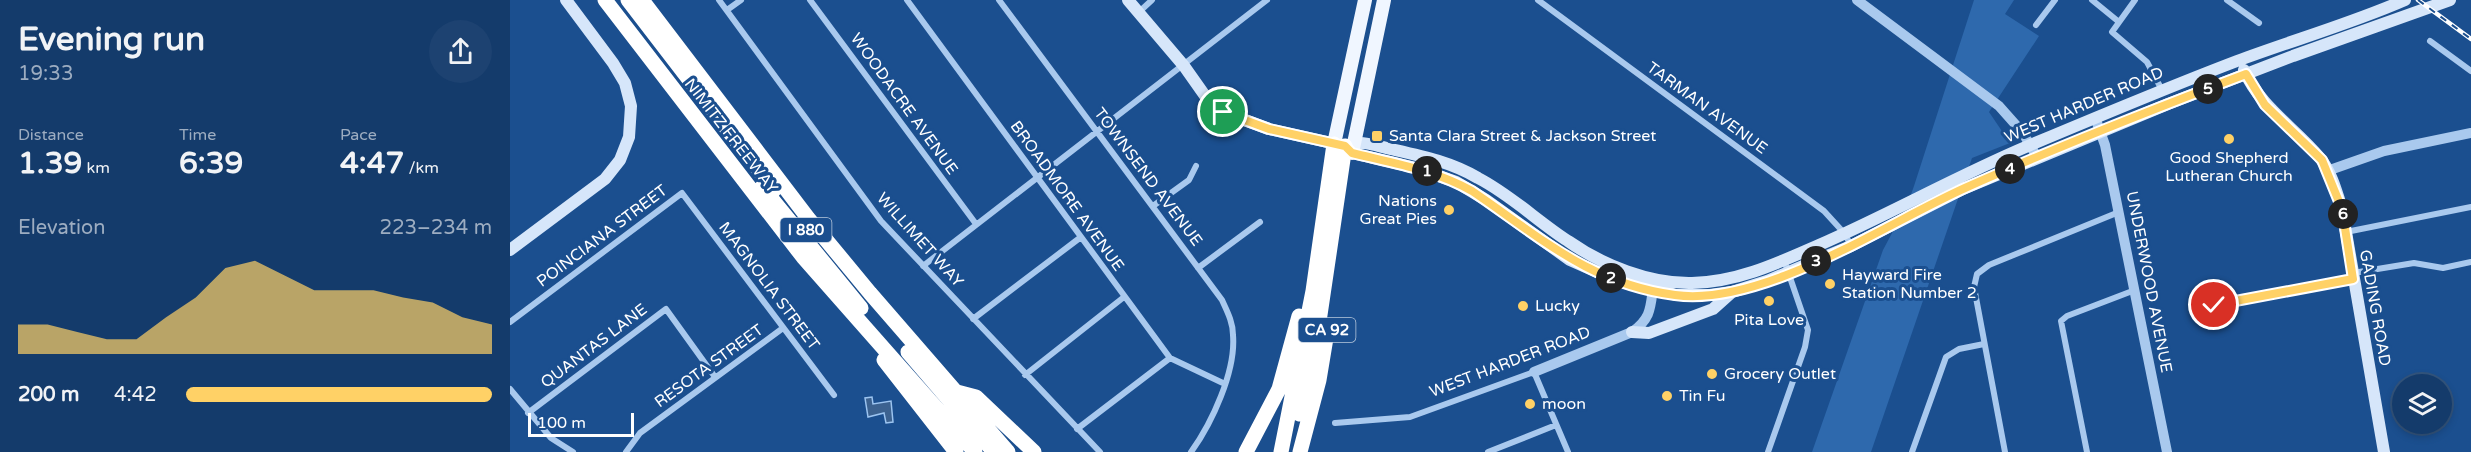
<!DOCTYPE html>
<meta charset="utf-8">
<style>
:root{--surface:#143b6b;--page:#1d4271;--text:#f1f3f6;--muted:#9dadc1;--line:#33557e;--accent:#ffd166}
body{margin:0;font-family:"Varela Round",sans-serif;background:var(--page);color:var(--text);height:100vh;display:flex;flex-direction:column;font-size:22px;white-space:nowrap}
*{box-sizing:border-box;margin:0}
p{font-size:20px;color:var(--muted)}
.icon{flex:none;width:33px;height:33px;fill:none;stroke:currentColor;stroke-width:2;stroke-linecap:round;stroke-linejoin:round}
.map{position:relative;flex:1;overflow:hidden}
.sheet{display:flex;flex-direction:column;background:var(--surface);width:510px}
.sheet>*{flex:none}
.tools{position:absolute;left:1882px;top:374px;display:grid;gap:12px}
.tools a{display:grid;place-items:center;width:60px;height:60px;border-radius:50%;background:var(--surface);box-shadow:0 3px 9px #0003,0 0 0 2px var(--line);font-size:30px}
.scale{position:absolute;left:18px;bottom:15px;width:106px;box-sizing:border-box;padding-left:6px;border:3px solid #fff;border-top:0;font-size:16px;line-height:21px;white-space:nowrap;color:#fff;-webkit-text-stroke:4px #1b4f8f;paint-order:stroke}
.pin{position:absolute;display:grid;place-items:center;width:51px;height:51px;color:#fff;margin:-26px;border:3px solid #fff;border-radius:50%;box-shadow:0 2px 6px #0007}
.km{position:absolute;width:30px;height:30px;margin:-15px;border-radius:50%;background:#222;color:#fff;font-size:16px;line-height:30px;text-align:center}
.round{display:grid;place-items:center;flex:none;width:63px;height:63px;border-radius:32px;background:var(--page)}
.summary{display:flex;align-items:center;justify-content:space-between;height:102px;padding:0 18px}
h1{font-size:33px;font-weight:700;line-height:45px}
.metrics{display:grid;grid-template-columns:repeat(3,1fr);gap:9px;height:102px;padding:6px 18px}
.metrics div{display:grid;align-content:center}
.metrics b{font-size:30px;font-weight:700}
.metrics small{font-size:16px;font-weight:400}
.metrics p{font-size:16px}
.chart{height:168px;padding:12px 18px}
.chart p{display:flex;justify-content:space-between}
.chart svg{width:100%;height:108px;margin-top:6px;fill:var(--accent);opacity:.7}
ul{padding:0 18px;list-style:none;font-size:20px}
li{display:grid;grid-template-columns:96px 72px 1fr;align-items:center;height:45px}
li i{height:15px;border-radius:8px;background:var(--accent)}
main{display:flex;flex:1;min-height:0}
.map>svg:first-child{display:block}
.green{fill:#2e69ad}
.water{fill:#3c6290;stroke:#9cc4f0;stroke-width:1.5}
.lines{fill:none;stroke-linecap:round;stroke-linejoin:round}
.minor{stroke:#a9c9ee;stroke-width:6}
.tertiary{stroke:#a9c9ee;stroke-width:10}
.secondary{stroke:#d6e6fa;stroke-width:12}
.primary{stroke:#f0f6ff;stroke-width:14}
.motorway{stroke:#fff;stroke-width:15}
.rail-casing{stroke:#fff;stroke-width:4.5}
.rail{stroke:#1b4f8f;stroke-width:2;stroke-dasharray:7;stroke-linecap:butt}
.route-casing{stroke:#fff;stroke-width:12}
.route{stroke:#ffd166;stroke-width:8}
.poi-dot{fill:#ffd166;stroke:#1b4f8f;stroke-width:2}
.labels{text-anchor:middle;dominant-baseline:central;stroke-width:6;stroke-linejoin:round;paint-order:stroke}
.shield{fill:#1b4f8f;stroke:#bbcadd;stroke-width:1.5}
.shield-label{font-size:15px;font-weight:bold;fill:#fff}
.street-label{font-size:16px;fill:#fff;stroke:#1b4f8f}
.poi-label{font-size:16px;fill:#fff;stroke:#1b4f8f;text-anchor:start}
</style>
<main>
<section class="sheet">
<div class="summary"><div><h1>Evening run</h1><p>19:33</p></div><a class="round"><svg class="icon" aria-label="share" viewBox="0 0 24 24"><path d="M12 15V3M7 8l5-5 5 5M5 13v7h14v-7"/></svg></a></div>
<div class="metrics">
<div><p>Distance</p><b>1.39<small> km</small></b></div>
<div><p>Time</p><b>6:39</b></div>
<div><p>Pace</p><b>4:47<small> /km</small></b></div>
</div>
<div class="chart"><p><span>Elevation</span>223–234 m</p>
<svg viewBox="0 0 160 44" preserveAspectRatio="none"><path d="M0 44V32L10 32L20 35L30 38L40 38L50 29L60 21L70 9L80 6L90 12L100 18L110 18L120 18L130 21L140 23L150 29L160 32V44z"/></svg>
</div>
<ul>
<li><b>200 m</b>4:42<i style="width:100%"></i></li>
</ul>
</section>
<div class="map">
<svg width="1961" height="452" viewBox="0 0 1961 452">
<rect width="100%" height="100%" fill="#1b4f8f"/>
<path class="green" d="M1464,0H1504L1495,14L1529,36L1479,112L1500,143L1462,158L1361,452H1302L1373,250L1398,203L1404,186Z"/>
<path class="water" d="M362,397L363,404L381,401L383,422L376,423L374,413L358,417L355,398Z"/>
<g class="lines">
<path class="minor" d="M209,0L371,221L590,452
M300,0L466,224
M397,0L660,358L715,384
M489,0L712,300C717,311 723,322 723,335C726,371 702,423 681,452
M1028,0L1314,211L1335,234L1341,246
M1582,0L1609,22
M1625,0L1602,32L1637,62L1652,90
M1717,0L1749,23
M217,10L231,0
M629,12L642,0
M1526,25L1545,0
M1920,41L1961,71
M643,206L679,180L686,166
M1836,232L1961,207
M413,266L757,0
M688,268L750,222
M1843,273L1904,263L1933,268L1961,262
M463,319L571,237
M0,322L172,193L324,395
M1700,327L1697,314L1704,305L1843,279
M515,375L614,297
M0,389L41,438L63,452
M18,413L156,309L205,377
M825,423L900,417L1024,372L1058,452
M567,429L660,358
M116,452L130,433L273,328
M978,452L1046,425
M1258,452L1295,347L1298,330L1274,260
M1402,452L1436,357L1449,349L1474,344
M1495,452L1464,287L1467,274L1479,265L1609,212
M1577,452L1551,321L1557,316L1625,290"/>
<path class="tertiary" d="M1347,0L1489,106L1513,133L1527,157
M1586,120L1595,145L1657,452
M1817,171L1874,151L1961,133
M1024,372L1122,332C1143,317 1140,306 1144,281"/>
<path class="secondary" d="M618,0L674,66L698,100L713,112L759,129L835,146L842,153L906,168L946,182L976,200L1060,260L1110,282L1166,295H1200L1222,292L1257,281L1341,246L1453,189L1658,104L1783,56L1940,0
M1734,70C1750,107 1784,127 1810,158C1821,171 1827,193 1832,209L1874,452
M836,146C850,139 866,146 881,149C912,156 941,162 968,178C1001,195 1027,221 1058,241C1092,265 1140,284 1182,283C1228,282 1268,263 1309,245C1380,214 1447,176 1518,146C1587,117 1656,88 1727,61C1783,40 1840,24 1895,0
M0,250L95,179L110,160L119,137L121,106L115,83L103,63L56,0
M1122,332L1139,333L1203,309L1222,292"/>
<path class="primary" d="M824,144L855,0
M842,153L874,0"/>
<path class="motorway" d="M95,0L293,257L465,452
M118,0L264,190
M132,0L298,218L360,293L498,452
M252,187L351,308
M398,352L484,452
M374,360L446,452
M447,392L466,397L524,452
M789,414L810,315L835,146
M736,452L769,389L789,316
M771,452L803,291L824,144
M790,452L809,380L817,332"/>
<defs>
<path id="rail" d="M1908,0L1961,39"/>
</defs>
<use href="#rail" class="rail-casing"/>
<use href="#rail" class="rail"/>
</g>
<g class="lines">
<defs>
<path id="route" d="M713,112L759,129L835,146L842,153C883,163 925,170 962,191C1030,237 1080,284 1165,295C1253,307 1375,224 1455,188C1547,147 1641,110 1736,74L1755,105L1812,160L1832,209L1843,279L1704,305"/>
</defs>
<use href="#route" class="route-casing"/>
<use href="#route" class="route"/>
</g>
<g class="poi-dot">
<rect x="861" y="130" width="12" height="12" rx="3"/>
<circle cx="1719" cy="139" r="6"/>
<circle cx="939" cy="210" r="6"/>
<circle cx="1320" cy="284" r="6"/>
<circle cx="1259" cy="301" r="6"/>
<circle cx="1013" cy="306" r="6"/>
<circle cx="1202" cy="374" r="6"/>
<circle cx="1157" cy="396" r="6"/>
<circle cx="1020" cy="404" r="6"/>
</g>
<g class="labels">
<g class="shield">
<rect x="270.5" y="218" width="51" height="24" rx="4.5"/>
<rect x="788.5" y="318" width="57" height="24" rx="4.5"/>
</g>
<g class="shield-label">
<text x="296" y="230">I 880</text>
<text x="817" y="330">CA 92</text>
</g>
<g class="street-label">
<text transform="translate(394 104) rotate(54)">WOODACRE AVENUE</text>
<text transform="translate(1574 105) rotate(-23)">WEST HARDER ROAD</text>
<text transform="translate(1197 108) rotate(36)">TARMAN AVENUE</text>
<text transform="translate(221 136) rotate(52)">NIMITZ FREEWAY</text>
<text transform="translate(638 177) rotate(53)">TOWNSEND AVENUE</text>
<text transform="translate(557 196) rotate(54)">BROADMORE AVENUE</text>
<text transform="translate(92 236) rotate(-37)">POINCIANA STREET</text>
<text transform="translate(410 240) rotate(48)">WILLIMET WAY</text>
<text transform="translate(1639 282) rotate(79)">UNDERWOOD AVENUE</text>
<text transform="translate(259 286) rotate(53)">MAGNOLIA STREET</text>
<text transform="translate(1865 308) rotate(80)">GADING ROAD</text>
<text transform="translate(84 346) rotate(-37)">QUANTAS LANE</text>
<text transform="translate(1000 362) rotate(-21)">WEST HARDER ROAD</text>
<text transform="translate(199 366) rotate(-36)">RESOTA STREET</text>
</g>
<g class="poi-label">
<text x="879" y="136">Santa Clara Street &amp; Jackson Street</text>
<text x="1719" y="158" text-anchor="middle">Good Shepherd<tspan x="1719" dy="18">Lutheran Church</tspan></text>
<text x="927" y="201" text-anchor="end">Nations<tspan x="927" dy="18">Great Pies</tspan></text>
<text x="1332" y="275">Hayward Fire<tspan x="1332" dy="18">Station Number 2</tspan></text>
<text x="1025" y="306">Lucky</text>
<text x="1259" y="320" text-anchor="middle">Pita Love</text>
<text x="1214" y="374">Grocery Outlet</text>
<text x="1169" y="396">Tin Fu</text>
<text x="1032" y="404">moon</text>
</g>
</g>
</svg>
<div class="tools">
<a><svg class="icon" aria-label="layers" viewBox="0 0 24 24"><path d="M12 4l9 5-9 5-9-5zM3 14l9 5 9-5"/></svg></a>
</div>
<div class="scale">100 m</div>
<div class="pin" style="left:713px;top:112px;background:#1e9e55"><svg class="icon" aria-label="arrive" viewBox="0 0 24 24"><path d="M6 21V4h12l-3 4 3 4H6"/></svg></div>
<div class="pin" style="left:1704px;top:305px;background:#d93025"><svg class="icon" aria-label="check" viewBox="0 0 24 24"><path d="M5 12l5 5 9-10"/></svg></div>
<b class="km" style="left:917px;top:171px">1</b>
<b class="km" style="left:1101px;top:278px">2</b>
<b class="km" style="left:1306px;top:261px">3</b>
<b class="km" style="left:1500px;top:169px">4</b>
<b class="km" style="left:1698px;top:89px">5</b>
<b class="km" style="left:1833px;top:214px">6</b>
</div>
</main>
